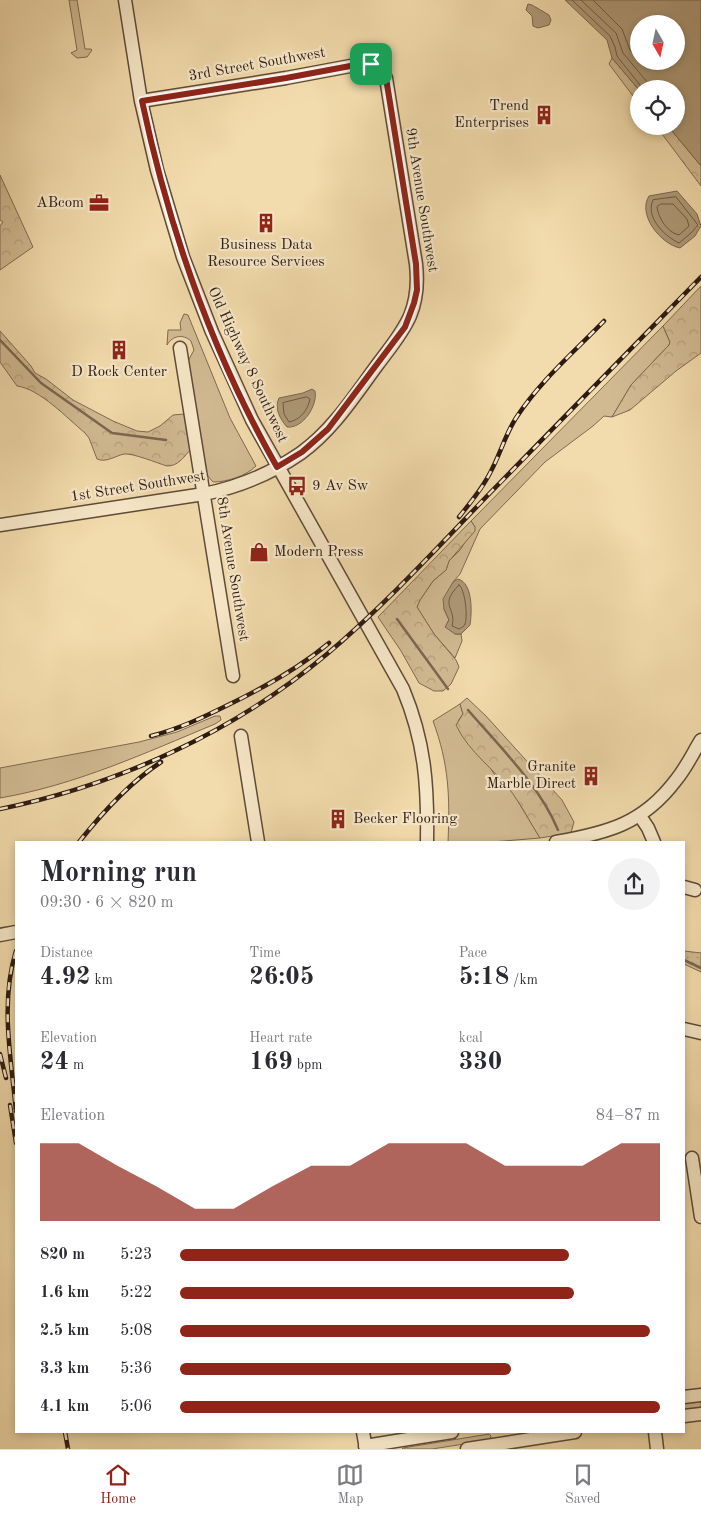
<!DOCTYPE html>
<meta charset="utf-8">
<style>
:root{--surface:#fff;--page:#f2f2f3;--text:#2b2b33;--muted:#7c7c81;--line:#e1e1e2;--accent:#8f2418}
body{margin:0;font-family:"Old Standard TT",serif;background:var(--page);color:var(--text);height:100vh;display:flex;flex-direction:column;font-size:19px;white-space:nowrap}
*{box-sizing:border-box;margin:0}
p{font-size:16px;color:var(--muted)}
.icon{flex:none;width:28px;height:28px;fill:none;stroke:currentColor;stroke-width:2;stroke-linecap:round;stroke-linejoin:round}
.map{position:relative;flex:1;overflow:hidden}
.sheet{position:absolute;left:15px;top:841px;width:670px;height:592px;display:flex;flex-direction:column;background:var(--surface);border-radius:0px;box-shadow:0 2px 8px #0003}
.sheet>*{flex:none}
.needle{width:32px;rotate:171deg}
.buttons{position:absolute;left:630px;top:15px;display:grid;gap:10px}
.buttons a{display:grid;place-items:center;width:55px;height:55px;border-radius:50%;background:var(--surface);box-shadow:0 2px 8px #0003;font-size:25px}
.pin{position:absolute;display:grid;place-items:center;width:42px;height:42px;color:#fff;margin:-21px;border-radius:10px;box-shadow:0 2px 8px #0006}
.round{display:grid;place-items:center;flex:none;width:52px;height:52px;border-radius:26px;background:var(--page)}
.headline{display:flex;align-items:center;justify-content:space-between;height:85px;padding:0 25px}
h1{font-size:28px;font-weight:700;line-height:38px}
.metrics{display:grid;grid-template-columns:repeat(3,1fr);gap:8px;height:85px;padding:5px 25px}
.metrics div{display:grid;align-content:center}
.metrics b{font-size:25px;font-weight:700}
.metrics small{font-size:14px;font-weight:400}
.metrics p{font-size:14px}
.chart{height:140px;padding:10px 25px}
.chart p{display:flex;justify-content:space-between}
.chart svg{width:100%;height:90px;margin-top:5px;fill:var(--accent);opacity:.7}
ul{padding:0 25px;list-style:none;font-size:16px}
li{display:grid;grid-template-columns:80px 60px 1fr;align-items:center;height:38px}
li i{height:12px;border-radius:6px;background:var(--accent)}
.tabs{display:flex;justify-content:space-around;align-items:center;height:70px;border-top:1px solid var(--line);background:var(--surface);font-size:14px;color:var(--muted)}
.tabs a{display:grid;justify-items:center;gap:2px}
.tabs .selected{color:var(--accent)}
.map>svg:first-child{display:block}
.grass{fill:#d1ba92;stroke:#7f6a52}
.forest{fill:url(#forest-crowns);stroke:#7f6a52}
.park{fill:url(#park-dots);stroke:#7f6a52}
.water{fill:#af9a78;stroke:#7b674f;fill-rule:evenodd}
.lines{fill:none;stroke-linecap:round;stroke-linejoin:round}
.shore{stroke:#6e5a45;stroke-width:1}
.stream{stroke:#7b674f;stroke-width:2.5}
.minor-casing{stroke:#5e4b38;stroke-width:15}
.minor{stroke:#f7e8c9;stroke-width:12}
.rail-casing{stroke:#2d1b12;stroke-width:4.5}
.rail{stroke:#f7e8c9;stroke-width:2.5;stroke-dasharray:8;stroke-linecap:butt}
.route-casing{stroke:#fff;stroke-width:10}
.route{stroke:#8f2418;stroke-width:6}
.labels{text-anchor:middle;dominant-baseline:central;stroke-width:4.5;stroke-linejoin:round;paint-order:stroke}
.street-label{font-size:15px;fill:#2d1b12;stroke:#f7e8c9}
.poi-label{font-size:15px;fill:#2d1b12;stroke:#f7e8c9;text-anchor:end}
</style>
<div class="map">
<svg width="701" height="1449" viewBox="0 0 701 1449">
<defs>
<pattern id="forest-crowns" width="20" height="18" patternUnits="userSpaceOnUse" patternTransform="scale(1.25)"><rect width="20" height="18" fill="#d1ba92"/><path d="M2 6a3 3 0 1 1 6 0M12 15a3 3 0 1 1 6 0" fill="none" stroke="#b49f7d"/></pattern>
<pattern id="park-dots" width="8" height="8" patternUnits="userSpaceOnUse" patternTransform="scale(1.25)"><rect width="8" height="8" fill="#d1ba92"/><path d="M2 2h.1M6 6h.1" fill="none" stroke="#b49f7d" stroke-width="1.8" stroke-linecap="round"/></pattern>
</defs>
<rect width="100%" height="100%" fill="#f2dbac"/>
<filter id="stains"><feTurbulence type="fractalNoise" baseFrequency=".004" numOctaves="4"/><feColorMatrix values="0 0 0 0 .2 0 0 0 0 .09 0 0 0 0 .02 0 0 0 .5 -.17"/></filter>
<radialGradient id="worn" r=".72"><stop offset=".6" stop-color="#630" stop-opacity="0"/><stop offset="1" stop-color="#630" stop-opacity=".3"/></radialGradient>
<path class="grass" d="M69,0H77L85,49H91L92,50L87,57L77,58L71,53L77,50Z
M184,314L188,315L230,418L256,466C246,476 227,482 213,482L207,475L188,361L194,350L191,341C183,334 173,335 167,345L168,330H181L180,323Z
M663,326L670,342L669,345L631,385L612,417L604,416L593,426L545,462L480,529L460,574L453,582L444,609L449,620L447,623L455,634H461L462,641L455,658L434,634L417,607L420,600L433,581L446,570L449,561L460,550L475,527L471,521Z
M460,704L463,714L458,721L495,775L513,793L540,838L492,842H448C450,797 449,764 433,721Z
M215,716H220L221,720L215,724C145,753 76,785 0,798V768L139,742L177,732Z
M701,1401V1408L684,1411V1403Z
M489,1434L491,1436L490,1440L432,1449H402L403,1448Z"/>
<path class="forest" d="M612,58L639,90V104L609,64Z
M656,126H668L701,166V186Z
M0,175L33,247L0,270V226L3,222L0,220Z
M701,286V353L676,371L630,410L612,417L631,385L669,345L670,342L663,326Z
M0,331L31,366L35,373L46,379L73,400L113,421L137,431L148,432L160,426L173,415L184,414L190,450C183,458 178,466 167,466C157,463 133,453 124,454C115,456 106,463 97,459L89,438L85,433C67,418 40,389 17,386L0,362Z
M471,521L475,527V531L449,561L446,570L433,581L420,600L417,607L434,634L456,660L459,667L451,684L443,691H434L419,683L401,651L378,617Z
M467,698L486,716L562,800L574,822L571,833L540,838C531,824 523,808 513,794C496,770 469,753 456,725L463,714L460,704Z"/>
<path class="park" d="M684,951L701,953V972L684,964Z"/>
<path class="water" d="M565,0H701V166L668,126H676V89H639V90L612,58L607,40ZM639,24H676V61H639Z
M528,4L532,5L549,15L551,20L549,25L538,28L533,26L532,16L526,10Z
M677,191L697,214L701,226L695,236L680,248C661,244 637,215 649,196Z
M312,389L315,391C318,405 303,429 287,427C280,419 274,408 279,398L303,393Z
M458,579C473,583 472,612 470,625L461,634H455L445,627L449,620L444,609L443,599L453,582Z"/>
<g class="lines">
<path class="shore" d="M572,0L610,36L615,47L617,56L643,89
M581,0L616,33L623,53L648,83L650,89
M593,0L622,29L630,50L639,61
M676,197L698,225L691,233L679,243C664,236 645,217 653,200Z
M661,204H673L687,219L689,226L679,235C668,233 658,218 657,207Z
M307,397L310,399C308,410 300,420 289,422L284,414L283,403Z
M459,585C465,589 468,616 465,624C464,627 462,627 459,629L452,626C457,607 438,606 459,585Z"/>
<path class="stream" d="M0,340L41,383L112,433L166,440
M397,619L448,689
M468,710C499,746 540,786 558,830
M684,960L701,968"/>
<defs>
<path id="minor" d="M125,0L141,101L157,170L183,257L212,332L252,420L403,689C425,742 428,785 427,842
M180,348L233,676
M0,525L204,494C239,487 272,473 301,453C333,430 355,395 378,364C389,349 402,334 410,316C417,299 418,282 416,264L386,78C380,68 372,64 361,64L286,78L141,101
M241,736L258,842
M640,816L648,828L654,842
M556,842C607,833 643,824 676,780C686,768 693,753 701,740
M684,887L695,890
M0,935L16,932
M684,1029L701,1033
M692,1158L701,1217
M684,1397L701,1395
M684,1416L701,1414
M363,1432L366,1449
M655,1432L657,1449
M365,1446L452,1432
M467,1449L575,1432"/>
</defs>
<use href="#minor" class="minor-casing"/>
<use href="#minor" class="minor"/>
<defs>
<path id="rail" d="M459,517C470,503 482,489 490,473C500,455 505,435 516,418C540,381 574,352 604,321
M151,736C179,729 204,717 230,704C265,687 299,668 329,643
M0,809C118,785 234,732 327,654C385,605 437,548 490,493C561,421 631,349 701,277
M79,842C102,813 129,783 161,762
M16,951C0,1002 11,1058 16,1111
M0,1054L6,1078
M10,1105L16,1143
M65,1432L68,1449"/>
</defs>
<use href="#rail" class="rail-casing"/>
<use href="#rail" class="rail"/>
</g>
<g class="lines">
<defs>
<path id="route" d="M361,64C372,64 380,68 386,78L416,264L417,290L414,303L405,327L328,429L302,452L277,467C212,353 169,229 142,101L286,78Z"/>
</defs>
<use href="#route" class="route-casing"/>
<use href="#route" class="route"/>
</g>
<defs>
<symbol id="building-bare" viewBox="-9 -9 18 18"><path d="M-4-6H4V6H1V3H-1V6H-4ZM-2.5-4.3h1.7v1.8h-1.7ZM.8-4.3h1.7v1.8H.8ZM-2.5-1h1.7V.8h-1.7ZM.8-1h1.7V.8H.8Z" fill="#8f2418" stroke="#f7e8c9" stroke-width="2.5" paint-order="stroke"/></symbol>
<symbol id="office-bare" viewBox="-9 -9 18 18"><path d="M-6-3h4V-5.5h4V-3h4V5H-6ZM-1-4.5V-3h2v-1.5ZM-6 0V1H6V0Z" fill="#8f2418" stroke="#f7e8c9" stroke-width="2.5" paint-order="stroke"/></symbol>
<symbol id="bus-bare" viewBox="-9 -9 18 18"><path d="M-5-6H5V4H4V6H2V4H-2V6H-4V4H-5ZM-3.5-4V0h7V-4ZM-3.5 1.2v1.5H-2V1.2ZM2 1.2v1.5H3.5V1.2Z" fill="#8f2418" stroke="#f7e8c9" stroke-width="2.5" paint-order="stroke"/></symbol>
<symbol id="shop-bare" viewBox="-9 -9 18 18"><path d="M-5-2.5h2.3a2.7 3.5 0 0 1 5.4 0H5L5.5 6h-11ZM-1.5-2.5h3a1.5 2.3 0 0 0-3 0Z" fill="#8f2418" stroke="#f7e8c9" stroke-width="2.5" paint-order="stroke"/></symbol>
</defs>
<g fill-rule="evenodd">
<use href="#building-bare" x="530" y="101" width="28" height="28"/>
<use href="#office-bare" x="85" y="189" width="28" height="28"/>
<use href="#building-bare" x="252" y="209" width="28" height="28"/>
<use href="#building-bare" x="105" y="336" width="28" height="28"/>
<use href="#bus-bare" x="283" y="472" width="28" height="28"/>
<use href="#shop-bare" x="245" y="538" width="28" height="28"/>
<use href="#building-bare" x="577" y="762" width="28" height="28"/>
<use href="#building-bare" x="324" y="805" width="28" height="28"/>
</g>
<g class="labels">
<g class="street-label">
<text transform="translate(257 65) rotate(-10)">3rd Street Southwest</text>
<text transform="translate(421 200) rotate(81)">9th Avenue Southwest</text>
<text transform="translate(247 365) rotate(65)">Old Highway 8 Southwest</text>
<text transform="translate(138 487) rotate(-9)">1st Street Southwest</text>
<text transform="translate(232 569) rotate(81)">8th Avenue Southwest</text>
</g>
<g class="poi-label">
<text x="529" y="106">Trend<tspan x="529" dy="17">Enterprises</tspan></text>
<text x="84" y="203">ABcom</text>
<text x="266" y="245" text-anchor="middle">Business Data<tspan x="266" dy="17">Resource Services</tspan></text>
<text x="119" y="372" text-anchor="middle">D Rock Center</text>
<text x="312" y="486" text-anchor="start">9 Av Sw</text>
<text x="274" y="552" text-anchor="start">Modern Press</text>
<text x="576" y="767">Granite<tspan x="576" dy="17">Marble Direct</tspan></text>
<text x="353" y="819" text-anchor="start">Becker Flooring</text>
</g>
</g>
<rect width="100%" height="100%" filter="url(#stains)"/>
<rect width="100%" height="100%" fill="url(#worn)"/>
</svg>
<div class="buttons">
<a><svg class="needle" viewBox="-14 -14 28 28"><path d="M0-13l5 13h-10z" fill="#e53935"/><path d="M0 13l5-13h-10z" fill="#7c7c81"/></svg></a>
<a><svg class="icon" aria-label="locate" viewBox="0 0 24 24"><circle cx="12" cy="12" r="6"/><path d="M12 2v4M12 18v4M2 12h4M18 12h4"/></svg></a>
</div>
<div class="pin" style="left:371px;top:64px;background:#1e9e55"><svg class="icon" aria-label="arrive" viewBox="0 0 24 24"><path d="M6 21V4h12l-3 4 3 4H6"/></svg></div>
<section class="sheet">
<div class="headline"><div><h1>Morning run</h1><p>09:30 · 6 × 820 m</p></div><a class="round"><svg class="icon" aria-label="share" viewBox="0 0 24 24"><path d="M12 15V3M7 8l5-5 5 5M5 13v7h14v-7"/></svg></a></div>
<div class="metrics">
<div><p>Distance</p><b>4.92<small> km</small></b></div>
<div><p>Time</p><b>26:05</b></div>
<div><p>Pace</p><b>5:18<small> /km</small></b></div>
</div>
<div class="metrics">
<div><p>Elevation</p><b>24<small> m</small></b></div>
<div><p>Heart rate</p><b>169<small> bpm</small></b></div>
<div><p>kcal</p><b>330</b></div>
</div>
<div class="chart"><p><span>Elevation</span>84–87 m</p>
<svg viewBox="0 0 160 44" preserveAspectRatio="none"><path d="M0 44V6L10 6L20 17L30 27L40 38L50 38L60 27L70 17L80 17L90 6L100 6L110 6L120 17L130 17L140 17L150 6L160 6V44z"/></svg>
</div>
<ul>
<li><b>820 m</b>5:23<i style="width:81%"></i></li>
<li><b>1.6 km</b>5:22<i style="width:82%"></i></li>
<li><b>2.5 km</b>5:08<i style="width:98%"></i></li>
<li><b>3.3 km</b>5:36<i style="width:69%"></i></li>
<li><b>4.1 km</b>5:06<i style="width:100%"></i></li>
</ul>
</section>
</div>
<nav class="tabs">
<a class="selected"><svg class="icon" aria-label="home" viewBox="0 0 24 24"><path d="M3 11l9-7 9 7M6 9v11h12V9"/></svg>Home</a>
<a><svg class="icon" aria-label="map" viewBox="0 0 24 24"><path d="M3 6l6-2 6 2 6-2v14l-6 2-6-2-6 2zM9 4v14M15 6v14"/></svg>Map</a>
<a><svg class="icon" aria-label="saved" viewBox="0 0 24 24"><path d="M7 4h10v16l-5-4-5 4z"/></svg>Saved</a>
</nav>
